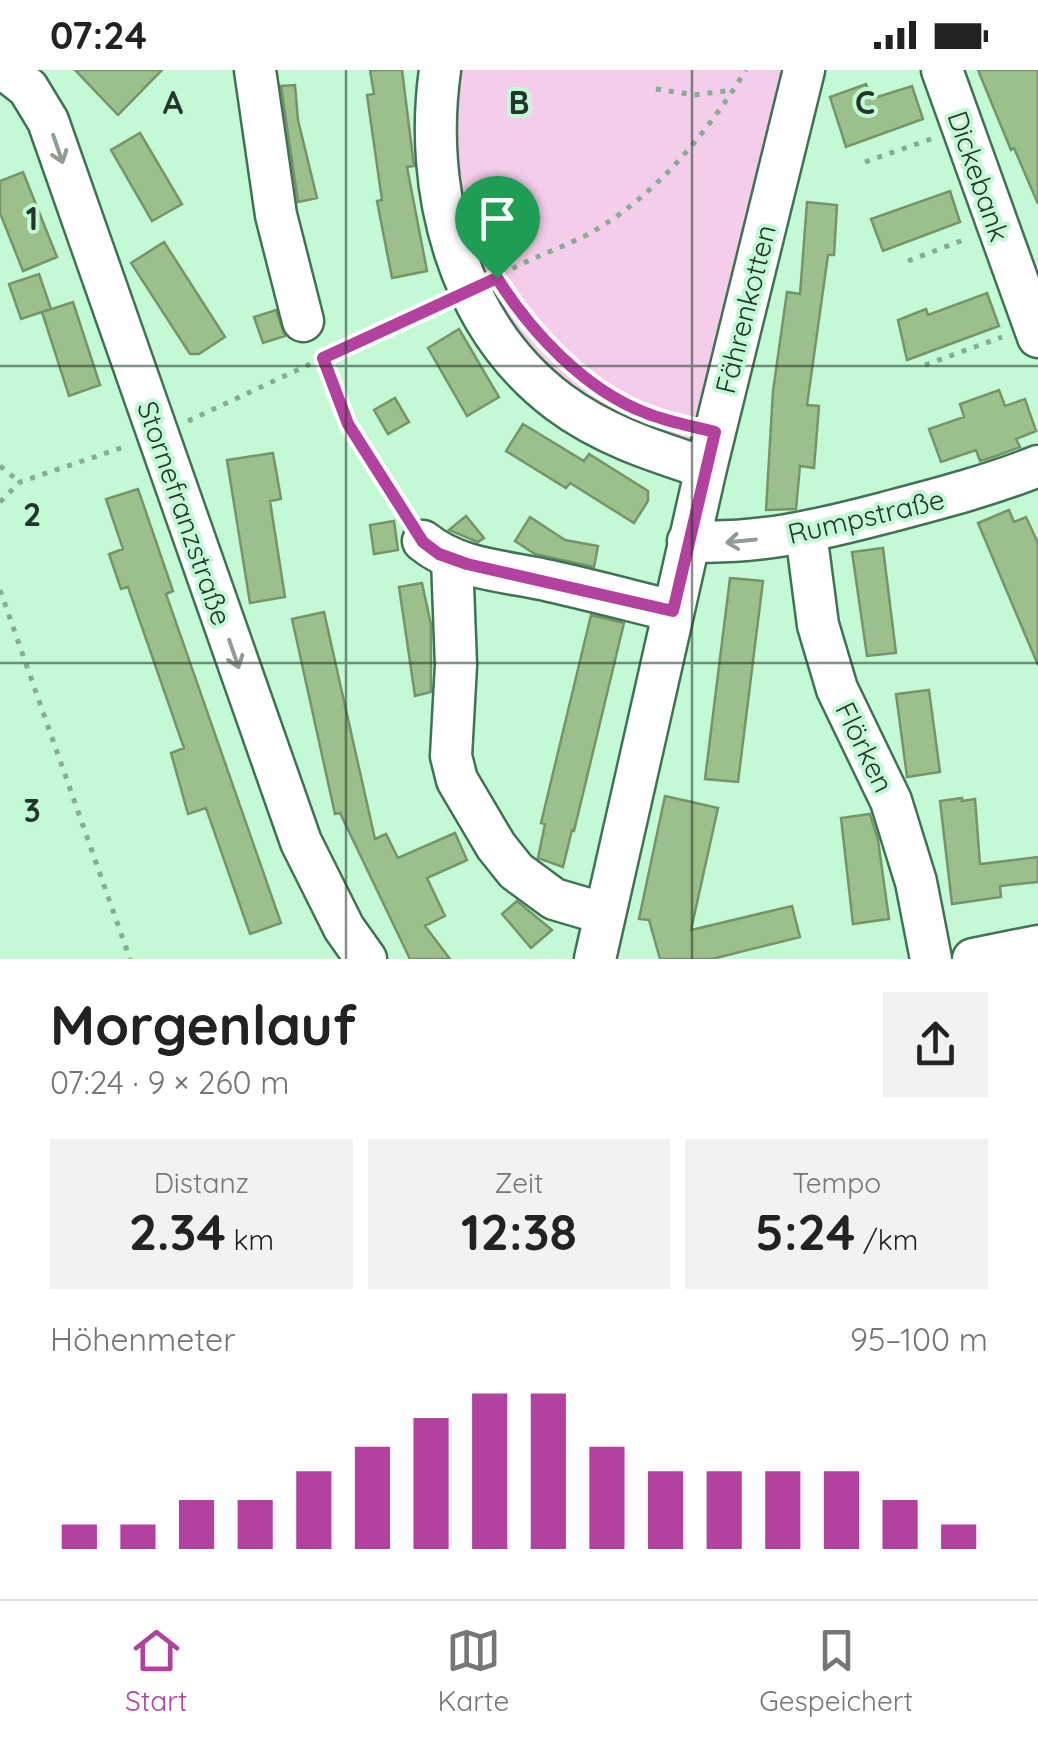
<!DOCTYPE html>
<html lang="de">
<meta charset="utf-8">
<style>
:root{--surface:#fff;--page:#f2f2f2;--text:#222;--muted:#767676;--line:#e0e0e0;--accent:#b3429e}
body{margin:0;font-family:Quicksand,sans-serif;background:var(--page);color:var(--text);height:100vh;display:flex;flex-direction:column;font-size:38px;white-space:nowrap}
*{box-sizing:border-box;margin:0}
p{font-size:32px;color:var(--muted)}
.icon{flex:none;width:55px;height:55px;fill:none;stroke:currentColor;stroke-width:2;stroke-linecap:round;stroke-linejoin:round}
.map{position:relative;height:889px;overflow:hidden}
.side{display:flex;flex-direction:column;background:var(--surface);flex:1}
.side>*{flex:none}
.pin{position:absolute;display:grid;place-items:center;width:85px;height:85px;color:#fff;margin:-102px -42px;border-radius:50% 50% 50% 0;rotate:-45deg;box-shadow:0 0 10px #0007}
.pin .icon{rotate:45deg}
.round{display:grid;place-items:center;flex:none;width:105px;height:105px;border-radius:0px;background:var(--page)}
.overview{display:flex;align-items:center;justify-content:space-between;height:170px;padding:0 50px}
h1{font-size:55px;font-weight:800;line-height:75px}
.metrics{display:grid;grid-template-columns:repeat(3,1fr);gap:15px;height:170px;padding:10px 50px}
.metrics div{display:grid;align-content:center;border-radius:0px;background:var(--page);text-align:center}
.metrics b{font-size:50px;font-weight:800}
.metrics small{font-size:28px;font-weight:400}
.metrics p{font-size:28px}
.chart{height:280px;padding:20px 50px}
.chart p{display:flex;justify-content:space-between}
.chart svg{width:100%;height:180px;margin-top:10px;stroke:var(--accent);stroke-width:6}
.status{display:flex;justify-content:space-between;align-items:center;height:70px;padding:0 50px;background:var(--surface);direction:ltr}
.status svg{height:28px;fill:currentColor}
.tabs{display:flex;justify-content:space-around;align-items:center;height:140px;border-top:2px solid var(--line);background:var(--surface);font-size:28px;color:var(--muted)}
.tabs a{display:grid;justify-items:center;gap:5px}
.tabs .active{color:var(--accent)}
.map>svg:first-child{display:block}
.green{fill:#f4cdea}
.building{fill:#9cc08b;stroke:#769468;stroke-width:2.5}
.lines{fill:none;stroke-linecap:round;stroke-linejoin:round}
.minor-casing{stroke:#417254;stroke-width:45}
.path{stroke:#85ad93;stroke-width:5;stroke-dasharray:5 8;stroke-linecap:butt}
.minor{stroke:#fff;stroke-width:40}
.oneway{stroke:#909b94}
.route-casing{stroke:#fff;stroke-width:20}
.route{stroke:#b3429e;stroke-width:12}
.grid{fill:none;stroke:#22372a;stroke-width:2.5;stroke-opacity:0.55}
.labels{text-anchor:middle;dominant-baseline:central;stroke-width:8;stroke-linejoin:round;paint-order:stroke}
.street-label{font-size:28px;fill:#22372a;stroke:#c4f9d6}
.grid-label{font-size:32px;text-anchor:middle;font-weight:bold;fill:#22372a;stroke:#c4f9d6;stroke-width:8;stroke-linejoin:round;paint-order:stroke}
</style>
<div class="status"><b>07:24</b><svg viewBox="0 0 49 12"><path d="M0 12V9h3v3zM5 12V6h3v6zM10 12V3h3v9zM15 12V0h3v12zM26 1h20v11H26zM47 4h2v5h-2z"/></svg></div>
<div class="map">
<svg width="1038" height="889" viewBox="0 0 1038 889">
<rect width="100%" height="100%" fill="#c4f9d6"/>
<path class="green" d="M444,0H804L706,398L571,334L452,175Z"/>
<path class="building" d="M75,0H162L118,45Z
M370,0H402L414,96L407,97L427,201L392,208L377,131L382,130L367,25L374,24Z
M978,0H1038V134L1014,78L1011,80Z
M866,14L871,29L912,16L923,49L846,77L830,27Z
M295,15L298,50L317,128L298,132L281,16Z
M140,63L182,134L152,151L111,80Z
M23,102L57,187L23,201L0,143V111Z
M950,121L960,152L883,181L871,149Z
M807,132L837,135L834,185H828L807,335L819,336L814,398L800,396L796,439L766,440L773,321L787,222L800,224Z
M164,172L225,267L199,284H190L131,193Z
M39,204L51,239L21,249L9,214Z
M987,223L999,256L907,290L898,250L926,239L928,245Z
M73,232L100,315L69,326L42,242Z
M276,240L285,266L263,273L254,247Z
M459,259L499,327L467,346L428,278Z
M999,320L1005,336L1025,329L1036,361L1016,369L1020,377L993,387L980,391L976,380L941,392L929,359L964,347L960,334Z
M395,328L409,352L388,364L374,340Z
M523,354L584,391L589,384L648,421V431L634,453L570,413L566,418L506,381Z
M273,383L281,429L270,431L285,527L250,533L227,390Z
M138,419L173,521L166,524L281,853L250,864L206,738L188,744L171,683L184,678L128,517L121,519L109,484L123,479L106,429Z
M1009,440L1014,452L1026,447L1038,473V595L978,453Z
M466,446L484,468L478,472L449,460Z
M530,447L565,470L598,476L594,497L535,484L515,471Z
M394,451L398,480L374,484L370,455Z
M883,478L896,583L867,586L852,482Z
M730,508L763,511L738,712L705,709Z
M422,513L431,555V622L415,626L399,517Z
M324,542L375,769L386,764L398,788L455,763L467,790L427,808L445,846L425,856L450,889H410L340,743L335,744L292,549Z
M591,545L624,553L574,761L572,760L563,797L538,788L545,754L541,753Z
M929,620L940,702L907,707L896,624Z
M665,726L718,738L691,860L792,836L800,867L712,889H660L649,850L639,849Z
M962,728V731L975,729L980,794L1038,787V812L1000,816L1001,827L952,834L940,731Z
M870,744L878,770L889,849L853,854L841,748Z
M517,831L552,860L531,878L502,844Z"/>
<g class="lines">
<defs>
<path id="minor" d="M5,0L28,18L48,51L301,772L344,858L366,889
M255,0L276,145L303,251
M440,0C423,121 458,256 559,332C603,365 654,381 706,398
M942,0L1038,267
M806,463L818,555L837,619L891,731L916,812L931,889
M423,471C458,500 507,501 550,511C591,520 632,531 673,541
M688,471C756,475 819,460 884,443C937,429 988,416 1038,396
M452,489L456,595L451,686L457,710L496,776L516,801L554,829L605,844
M595,889L706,398L804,0
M973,889L1038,876"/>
</defs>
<use href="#minor" class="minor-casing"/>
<path class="path" d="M656,19L694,25L733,20
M865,92L931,69
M908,191L966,169
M501,205C534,185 572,176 605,154C663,117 710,58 746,0
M323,289L348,355L405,441
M925,295L1002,267
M188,351L441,233
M0,396L20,412
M0,432L20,412L127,376
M0,520L130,889"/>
<use href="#minor" class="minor"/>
</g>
<defs><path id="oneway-shaft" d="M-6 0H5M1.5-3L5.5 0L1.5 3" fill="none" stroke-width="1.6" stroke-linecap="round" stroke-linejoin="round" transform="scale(2.5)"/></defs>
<g class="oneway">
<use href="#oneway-shaft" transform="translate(58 79) rotate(71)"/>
<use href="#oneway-shaft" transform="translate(741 471) rotate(174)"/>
<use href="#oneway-shaft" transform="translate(234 584) rotate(71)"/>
</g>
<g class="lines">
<defs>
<path id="route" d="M497,208C531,262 585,320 646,343C668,352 692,356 715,362L673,541L467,494L439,484L423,472L348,354L323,288Z"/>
</defs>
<use href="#route" class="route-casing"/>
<use href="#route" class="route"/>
</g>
<path class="grid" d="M346,0V889M692,0V889M0,296H1038M0,593H1038"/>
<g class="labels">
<g class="street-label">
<text transform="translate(979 106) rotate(71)">Dickebank</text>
<text transform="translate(745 239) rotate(-76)">Fährenkotten</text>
<text transform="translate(185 443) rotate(71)">Stornefranzstraße</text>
<text transform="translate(866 446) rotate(-13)">Rumpstraße</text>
<text transform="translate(865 677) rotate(64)">Flörken</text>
</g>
</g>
<g class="grid-label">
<text x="173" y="44">A</text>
<text x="519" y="44">B</text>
<text x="865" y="44">C</text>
<text x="32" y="160">1</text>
<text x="32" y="456">2</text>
<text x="32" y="752">3</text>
</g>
</svg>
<div class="pin" style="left:497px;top:208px;background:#1e9e55"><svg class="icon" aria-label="arrive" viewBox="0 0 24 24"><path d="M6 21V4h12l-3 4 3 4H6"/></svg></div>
</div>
<section class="side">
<div class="overview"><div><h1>Morgenlauf</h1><p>07:24 · 9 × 260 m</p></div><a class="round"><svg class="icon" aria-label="share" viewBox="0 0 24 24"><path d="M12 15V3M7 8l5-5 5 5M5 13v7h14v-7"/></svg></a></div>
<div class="metrics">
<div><p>Distanz</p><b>2.34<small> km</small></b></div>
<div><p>Zeit</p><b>12:38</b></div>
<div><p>Tempo</p><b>5:24<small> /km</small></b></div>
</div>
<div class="chart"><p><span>Höhenmeter</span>95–100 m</p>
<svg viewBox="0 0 160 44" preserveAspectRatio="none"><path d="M5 44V38M15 44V38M25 44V32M35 44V32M45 44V25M55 44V19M65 44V12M75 44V6M85 44V6M95 44V19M105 44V25M115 44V25M125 44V25M135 44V25M145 44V32M155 44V38"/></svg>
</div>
</section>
<nav class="tabs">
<a class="active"><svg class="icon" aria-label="home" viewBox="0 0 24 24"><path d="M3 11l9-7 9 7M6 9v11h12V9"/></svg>Start</a>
<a><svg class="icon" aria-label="map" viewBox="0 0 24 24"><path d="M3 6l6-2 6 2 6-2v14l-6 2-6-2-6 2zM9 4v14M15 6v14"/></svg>Karte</a>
<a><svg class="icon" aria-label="saved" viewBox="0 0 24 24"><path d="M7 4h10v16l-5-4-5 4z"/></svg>Gespeichert</a>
</nav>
